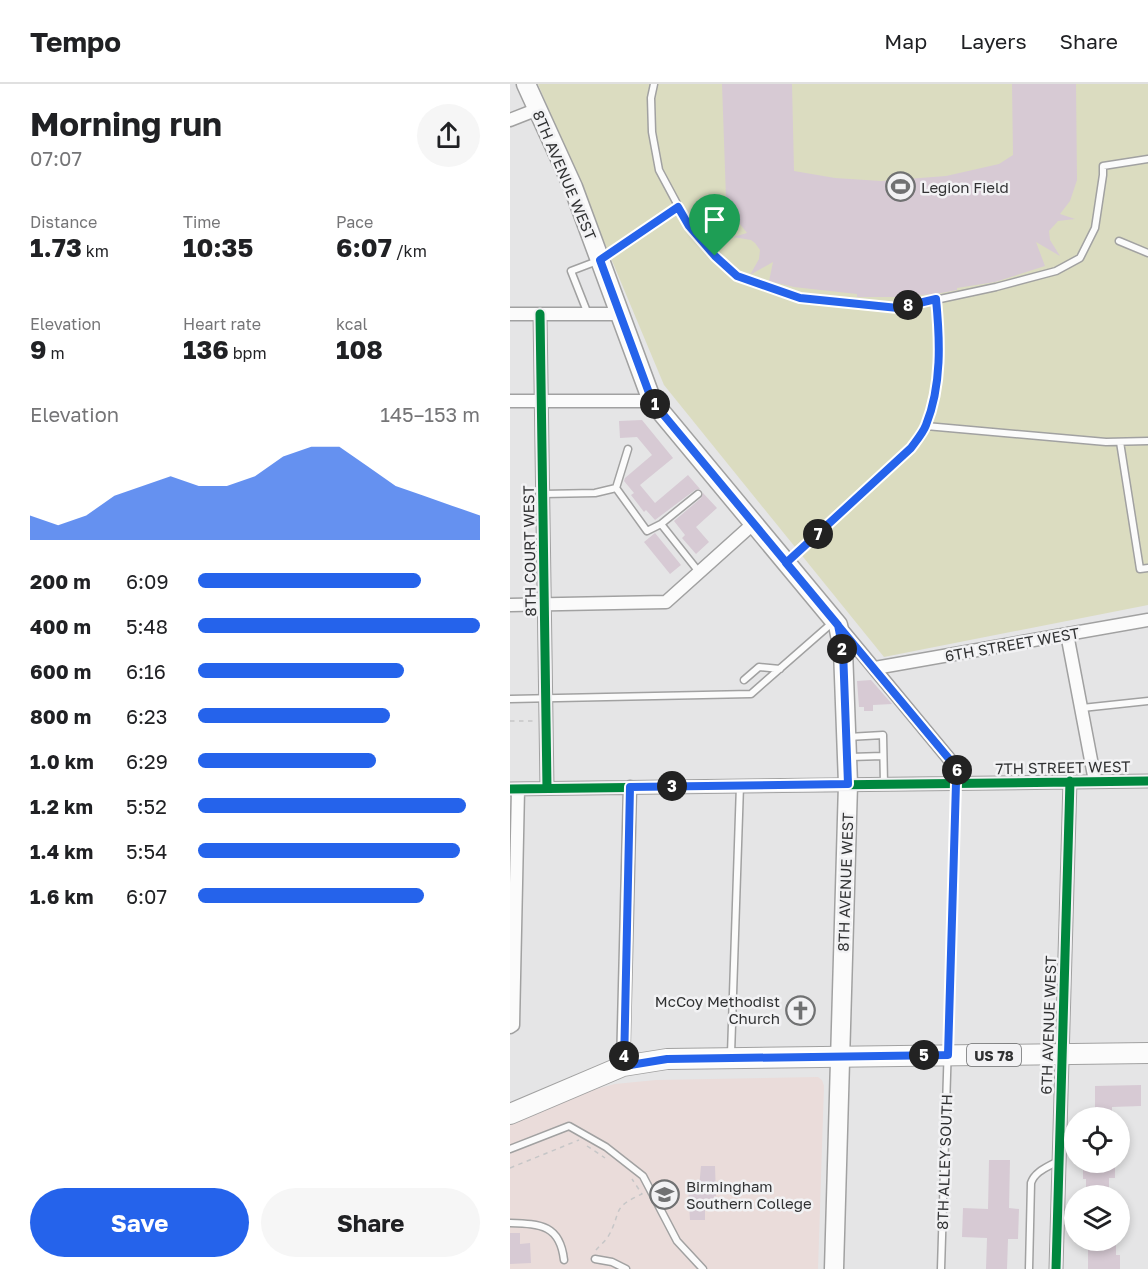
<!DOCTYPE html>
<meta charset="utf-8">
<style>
:root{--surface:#fff;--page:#f6f6f6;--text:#202124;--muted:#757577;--line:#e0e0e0;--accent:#2563eb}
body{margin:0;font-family:"Golos Text",sans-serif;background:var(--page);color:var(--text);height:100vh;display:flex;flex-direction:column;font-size:22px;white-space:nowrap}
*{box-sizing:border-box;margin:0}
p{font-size:20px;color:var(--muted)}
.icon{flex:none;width:33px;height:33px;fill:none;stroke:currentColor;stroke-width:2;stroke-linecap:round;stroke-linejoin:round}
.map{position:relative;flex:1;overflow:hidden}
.details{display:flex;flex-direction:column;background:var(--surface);width:510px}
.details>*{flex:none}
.buttons{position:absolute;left:554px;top:1023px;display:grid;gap:12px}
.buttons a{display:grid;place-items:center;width:66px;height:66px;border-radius:50%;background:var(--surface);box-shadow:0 3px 9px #0003;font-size:30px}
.pin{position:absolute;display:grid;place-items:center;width:51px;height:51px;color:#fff;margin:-62px -26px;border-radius:50% 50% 50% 0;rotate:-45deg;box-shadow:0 0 6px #0007}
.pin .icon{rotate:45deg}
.km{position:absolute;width:30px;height:30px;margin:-15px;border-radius:50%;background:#222;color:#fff;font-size:16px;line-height:30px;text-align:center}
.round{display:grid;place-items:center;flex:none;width:63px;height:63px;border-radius:32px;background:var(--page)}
.summary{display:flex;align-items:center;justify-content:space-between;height:102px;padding:0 30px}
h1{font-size:33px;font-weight:700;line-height:45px}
.metrics{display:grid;grid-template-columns:repeat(3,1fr);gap:9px;height:102px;padding:6px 30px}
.metrics div{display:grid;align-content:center}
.metrics b{font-size:26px;font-weight:700}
.metrics small{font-size:16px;font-weight:400}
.metrics p{font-size:16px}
.chart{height:168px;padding:12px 30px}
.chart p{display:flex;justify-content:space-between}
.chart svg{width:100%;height:108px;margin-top:6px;fill:var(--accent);opacity:.7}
.button{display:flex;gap:12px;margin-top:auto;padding:12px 30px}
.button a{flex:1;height:69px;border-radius:36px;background:var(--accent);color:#fff;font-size:24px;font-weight:700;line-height:69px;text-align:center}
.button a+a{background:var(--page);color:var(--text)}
ul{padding:0 30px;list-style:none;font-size:20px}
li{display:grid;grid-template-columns:96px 72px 1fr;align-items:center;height:45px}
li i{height:15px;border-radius:8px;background:var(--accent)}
header{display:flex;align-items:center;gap:36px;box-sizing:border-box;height:84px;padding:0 30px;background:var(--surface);border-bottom:2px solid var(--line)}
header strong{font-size:28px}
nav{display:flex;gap:33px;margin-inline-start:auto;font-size:21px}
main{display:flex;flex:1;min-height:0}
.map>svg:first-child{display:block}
.education{fill:#eadcda}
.green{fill:#dbdcc0}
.building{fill:#d7cad4}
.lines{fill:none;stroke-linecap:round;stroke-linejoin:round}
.service-casing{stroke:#a1a1a1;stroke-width:9}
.minor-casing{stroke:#a1a1a1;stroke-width:15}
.secondary-casing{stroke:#a1a1a1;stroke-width:21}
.primary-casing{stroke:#a1a1a1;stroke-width:22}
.path{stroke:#c6c6c7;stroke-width:1.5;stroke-dasharray:4.5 4.5;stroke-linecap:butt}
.service{stroke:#fbfbfb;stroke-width:6}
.minor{stroke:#fbfbfb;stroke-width:12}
.secondary{stroke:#fbfbfb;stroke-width:18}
.primary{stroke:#fbfbfb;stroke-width:20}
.cycleway-casing{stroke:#f2f2f4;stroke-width:13}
.cycleway{stroke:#00873e;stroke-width:9}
.route-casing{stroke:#fff;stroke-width:12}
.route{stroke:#2563eb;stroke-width:8}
.labels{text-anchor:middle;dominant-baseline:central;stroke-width:5;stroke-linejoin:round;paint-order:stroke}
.shield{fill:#f2f2f4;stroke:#6b6c6d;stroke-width:1.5}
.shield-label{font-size:14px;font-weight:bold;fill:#313233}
.street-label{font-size:15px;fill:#313233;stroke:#f2f2f4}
.poi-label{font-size:15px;fill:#313233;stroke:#f2f2f4;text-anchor:start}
</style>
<header>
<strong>Tempo</strong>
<nav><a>Map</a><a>Layers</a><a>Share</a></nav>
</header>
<main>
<section class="details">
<div class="summary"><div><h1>Morning run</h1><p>07:07</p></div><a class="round"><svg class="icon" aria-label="share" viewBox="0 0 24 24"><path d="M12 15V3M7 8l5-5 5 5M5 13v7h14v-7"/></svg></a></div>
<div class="metrics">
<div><p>Distance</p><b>1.73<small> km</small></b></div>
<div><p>Time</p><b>10:35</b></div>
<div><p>Pace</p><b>6:07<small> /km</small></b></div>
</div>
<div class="metrics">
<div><p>Elevation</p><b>9<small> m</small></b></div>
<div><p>Heart rate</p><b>136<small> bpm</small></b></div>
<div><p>kcal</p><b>108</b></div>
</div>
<div class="chart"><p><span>Elevation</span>145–153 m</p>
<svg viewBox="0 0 160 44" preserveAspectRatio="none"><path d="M0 44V34L10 38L20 34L30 26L40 22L50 18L60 22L70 22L80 18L90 10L100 6L110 6L120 14L130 22L140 26L150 30L160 34V44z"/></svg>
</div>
<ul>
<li><b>200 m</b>6:09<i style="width:79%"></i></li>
<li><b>400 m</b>5:48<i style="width:100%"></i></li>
<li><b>600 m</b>6:16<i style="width:73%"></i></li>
<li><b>800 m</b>6:23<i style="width:68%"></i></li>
<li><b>1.0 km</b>6:29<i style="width:63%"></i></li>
<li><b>1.2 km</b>5:52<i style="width:95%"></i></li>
<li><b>1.4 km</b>5:54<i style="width:93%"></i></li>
<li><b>1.6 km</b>6:07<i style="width:80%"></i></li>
</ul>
<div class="button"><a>Save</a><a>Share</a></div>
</section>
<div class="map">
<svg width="638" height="1185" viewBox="0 0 638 1185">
<rect width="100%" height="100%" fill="#e5e5e6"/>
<path class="education" d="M308,993L312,996L314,1002L308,1185H0V1038L78,1007L105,1000L146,996Z"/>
<path class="green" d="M28,0H638V521L374,573L154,301Z"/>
<path class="building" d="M212,0H282L284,87L325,94L371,97L436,92L489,80L503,71L502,0H566L567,96L560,117L550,130L565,135L548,137L539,147L540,156L550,172L526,158L535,182L485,198L447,204V206L431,209L394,213H347V210L284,203L259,197L263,178L240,191L249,175L250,166L245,159L241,156L223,153L237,149L226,135L216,114Z
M132,336L163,374L130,401L145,419L178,391L190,405L185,406L145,436L136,426L134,428L121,411L124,409L114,397L115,394L142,371L127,353L110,354L109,337Z
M193,409L207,424L186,443L199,458L186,470L172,454L175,451L164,437L191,414Z
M145,449L171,481L160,490L134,458Z
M361,596L382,620L363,621V627H354V623H349L347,597Z
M631,1001V1022L602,1023V1034H585V1002Z
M479,1076H500L499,1124L509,1125L508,1155H498L497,1185H476L477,1154L452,1153L453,1124L478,1125Z
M573,1078H605V1094H599V1112H576V1095H573Z
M191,1082H205L206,1112H204V1117H195V1136H180L178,1103L189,1104Z
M0,1149H10V1160L20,1159L21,1179L0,1180Z
M578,1156H606V1171H610V1185H578Z"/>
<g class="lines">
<defs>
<path id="service" d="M144,0L141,14L142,48L149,86L179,142L227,193L290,214L388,224L486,203L546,187L570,174L585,144L593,91V82L638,75
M609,157L638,169
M78,230L61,187L90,176L168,123
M416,342L596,358L638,357
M610,358L630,485L638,484
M118,365L106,404L137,447L151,440
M33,410L85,409L106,404
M188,410L151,440L189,488
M277,478L401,364C406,357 413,349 416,341C432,301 430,256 426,215
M234,596L249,583L270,585
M0,615L241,610L322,539
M572,624L638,617
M338,653L373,651L374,700
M340,673L373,672
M221,970L230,701
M0,1065L59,1042L96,1063L133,1092L167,1157L193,1185
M0,1139C31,1140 50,1141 54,1176
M85,1175L102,1178L116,1185
M431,1185L446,700
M519,1185L521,1099C525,1087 538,1083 548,1077"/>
<path id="minor" d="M0,36L28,25
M0,230H110
M30,230L37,704
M0,317H142
M0,521L156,518L244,439
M329,542L450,688L446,699
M557,550L585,697
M365,584L638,536
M0,705L638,697
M0,943L3,941L8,705
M113,982L120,703
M546,1185L560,697"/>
<path id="secondary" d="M16,0L63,103L142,317L328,541L333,566L338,700L324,1185"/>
<path id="primary" d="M0,1030L113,982L157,975L638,969"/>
</defs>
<use href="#service" class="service-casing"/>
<use href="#minor" class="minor-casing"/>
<use href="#secondary" class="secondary-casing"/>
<use href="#primary" class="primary-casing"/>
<path class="path" d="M0,637H23
M77,1062L95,1074
M0,1084L69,1056
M86,1166C90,1161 96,1157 99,1151C112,1127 101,1124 132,1110L122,1095"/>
<use href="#service" class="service"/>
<use href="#minor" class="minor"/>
<use href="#secondary" class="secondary"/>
<use href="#primary" class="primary"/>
<defs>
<path id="cycleway" d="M30,230L37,704
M0,705L638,697
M546,1185L560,697"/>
</defs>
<use href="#cycleway" class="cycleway-casing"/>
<use href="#cycleway" class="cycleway"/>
</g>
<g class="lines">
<defs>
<path id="route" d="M205,172L179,142L168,123L90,176L142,317L328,541L333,566L338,700L120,703L114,982L157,975L438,971L446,699L450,688L276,479L401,364C406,357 413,349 416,341C432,301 430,256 426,215L388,224L290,214L227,192L205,172"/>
</defs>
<use href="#route" class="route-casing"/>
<use href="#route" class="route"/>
</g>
<defs>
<symbol id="stadium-ring" viewBox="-11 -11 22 22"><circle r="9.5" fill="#f2f2f4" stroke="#707172" stroke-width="1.5"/><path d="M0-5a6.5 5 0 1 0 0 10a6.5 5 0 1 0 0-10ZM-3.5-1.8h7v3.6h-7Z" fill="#707172"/></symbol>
<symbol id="church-ring" viewBox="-11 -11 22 22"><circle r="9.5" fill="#f2f2f4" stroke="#707172" stroke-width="1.5"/><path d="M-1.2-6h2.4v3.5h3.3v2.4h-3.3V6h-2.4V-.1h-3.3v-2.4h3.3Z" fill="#707172"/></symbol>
<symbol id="university-ring" viewBox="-11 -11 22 22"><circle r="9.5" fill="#f2f2f4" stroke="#707172" stroke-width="1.5"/><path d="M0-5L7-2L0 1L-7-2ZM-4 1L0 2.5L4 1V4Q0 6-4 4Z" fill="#707172"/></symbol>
</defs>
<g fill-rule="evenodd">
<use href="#stadium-ring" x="374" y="86" width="33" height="33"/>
<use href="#church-ring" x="274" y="910" width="33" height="33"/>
<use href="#university-ring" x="138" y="1094" width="33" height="33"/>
</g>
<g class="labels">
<rect class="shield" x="457" y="960" width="54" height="22" rx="4.5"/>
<g class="shield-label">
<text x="484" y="971">US 78</text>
</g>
<g class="street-label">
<text transform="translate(55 91) rotate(67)">8TH AVENUE WEST</text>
<text transform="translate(19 467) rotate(-91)">8TH COURT WEST</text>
<text transform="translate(502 560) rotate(-10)">6TH STREET WEST</text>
<text transform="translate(553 683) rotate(-1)">7TH STREET WEST</text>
<text transform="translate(335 798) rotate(-88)">8TH AVENUE WEST</text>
<text transform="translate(538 941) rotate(-88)">6TH AVENUE WEST</text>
<text transform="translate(434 1078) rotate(-88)">8TH ALLEY SOUTH</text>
</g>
<g class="poi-label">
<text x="411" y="103">Legion Field</text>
<text x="270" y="917" text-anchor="end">McCoy Methodist<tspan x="270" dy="17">Church</tspan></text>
<text x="176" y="1102">Birmingham<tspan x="176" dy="17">Southern College</tspan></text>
</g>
</g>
</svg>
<div class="buttons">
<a><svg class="icon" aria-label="locate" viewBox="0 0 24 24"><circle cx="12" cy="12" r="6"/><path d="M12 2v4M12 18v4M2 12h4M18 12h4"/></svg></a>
<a><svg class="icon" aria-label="layers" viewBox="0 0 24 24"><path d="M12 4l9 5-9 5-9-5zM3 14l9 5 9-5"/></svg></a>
</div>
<div class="pin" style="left:205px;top:172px;background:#1e9e55"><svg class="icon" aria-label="arrive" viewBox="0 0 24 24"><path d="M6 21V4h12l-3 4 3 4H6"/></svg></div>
<b class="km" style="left:145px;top:320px">1</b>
<b class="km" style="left:332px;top:565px">2</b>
<b class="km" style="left:162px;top:702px">3</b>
<b class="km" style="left:114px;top:972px">4</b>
<b class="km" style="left:414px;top:971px">5</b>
<b class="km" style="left:447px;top:686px">6</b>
<b class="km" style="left:308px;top:450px">7</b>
<b class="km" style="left:398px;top:221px">8</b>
</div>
</main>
